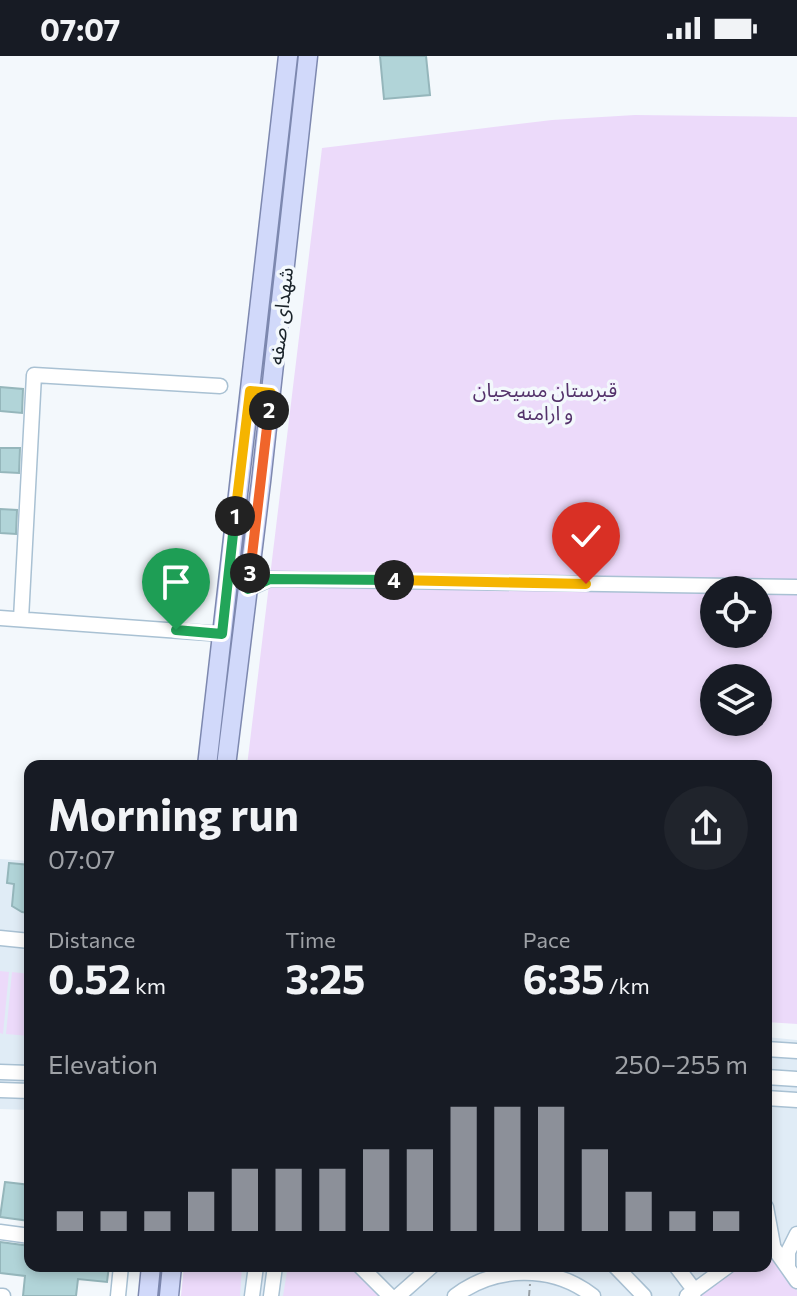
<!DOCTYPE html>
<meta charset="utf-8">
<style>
:root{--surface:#171b24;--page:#20242c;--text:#f1f3f6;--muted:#9ea1a6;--accent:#8c9099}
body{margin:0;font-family:Commissioner,"Noto Sans Arabic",sans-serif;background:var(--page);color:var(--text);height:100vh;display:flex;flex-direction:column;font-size:30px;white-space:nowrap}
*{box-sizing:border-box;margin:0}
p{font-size:26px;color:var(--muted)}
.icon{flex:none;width:44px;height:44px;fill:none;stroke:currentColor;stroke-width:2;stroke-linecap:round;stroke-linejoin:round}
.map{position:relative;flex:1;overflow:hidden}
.drawer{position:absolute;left:24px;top:704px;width:748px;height:512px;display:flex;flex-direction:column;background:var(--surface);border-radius:16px;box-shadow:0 4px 12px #0003}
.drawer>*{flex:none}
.controls{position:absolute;left:700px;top:520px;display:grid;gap:16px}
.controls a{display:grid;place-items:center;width:72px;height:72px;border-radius:50%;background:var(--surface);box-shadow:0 4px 12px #0003;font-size:40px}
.pin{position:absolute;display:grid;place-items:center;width:68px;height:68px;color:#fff;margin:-82px -34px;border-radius:50% 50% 50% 0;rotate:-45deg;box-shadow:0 0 8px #0007}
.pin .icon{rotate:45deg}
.km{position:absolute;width:40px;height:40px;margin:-20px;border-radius:50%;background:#222;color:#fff;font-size:22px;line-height:40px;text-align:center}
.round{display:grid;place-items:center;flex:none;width:84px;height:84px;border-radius:42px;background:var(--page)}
.overview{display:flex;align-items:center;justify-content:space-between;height:136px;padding:0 24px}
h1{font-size:44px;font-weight:700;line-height:60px}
.figures{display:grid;grid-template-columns:repeat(3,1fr);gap:12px;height:136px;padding:8px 24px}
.figures div{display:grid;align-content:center}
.figures b{font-size:40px;font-weight:700}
.figures small{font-size:22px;font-weight:400}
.figures p{font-size:22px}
.chart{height:224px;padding:16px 24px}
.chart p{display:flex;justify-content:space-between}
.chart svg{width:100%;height:144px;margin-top:8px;stroke:var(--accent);stroke-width:6}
.status{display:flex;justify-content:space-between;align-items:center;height:56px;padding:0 40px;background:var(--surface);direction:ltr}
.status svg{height:22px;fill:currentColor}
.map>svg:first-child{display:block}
.built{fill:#e0ecf6}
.green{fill:#ecdafa;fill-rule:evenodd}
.building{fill:#b1d4d8;stroke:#95b6bb;stroke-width:2}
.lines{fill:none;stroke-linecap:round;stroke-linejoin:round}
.minor-casing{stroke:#a9c1d3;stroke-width:17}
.major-casing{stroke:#7d88af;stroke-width:21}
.path{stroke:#989fa4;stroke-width:2;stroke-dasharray:6 4;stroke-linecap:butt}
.minor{stroke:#fff;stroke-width:14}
.major{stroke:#d1d9fa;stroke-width:18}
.split-1-casing{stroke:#fff;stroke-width:16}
.split-2-casing{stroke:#fff;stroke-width:16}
.split-3-casing{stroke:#fff;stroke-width:16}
.split-4-casing{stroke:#fff;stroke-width:16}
.split-5-casing{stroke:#fff;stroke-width:16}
.split-1{stroke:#22a559;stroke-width:10}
.split-2{stroke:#f5b400;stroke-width:10}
.split-3{stroke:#f0652b;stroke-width:10}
.split-4{stroke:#22a559;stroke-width:10}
.split-5{stroke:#f5b400;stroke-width:10}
.labels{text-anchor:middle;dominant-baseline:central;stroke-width:7;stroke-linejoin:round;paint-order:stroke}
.street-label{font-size:20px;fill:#192229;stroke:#f3f8fc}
.park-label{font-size:20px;fill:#54326b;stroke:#f3f8fc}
</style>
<div class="status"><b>07:07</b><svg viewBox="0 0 49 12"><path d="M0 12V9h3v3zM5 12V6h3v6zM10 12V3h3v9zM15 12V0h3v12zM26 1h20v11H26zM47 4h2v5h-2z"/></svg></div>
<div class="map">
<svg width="797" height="1240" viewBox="0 0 797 1240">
<rect width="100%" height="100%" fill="#f3f8fc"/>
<path class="built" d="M0,803L30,805V1054L0,1053Z
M766,981L797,984V1240H186L189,1210H766Z"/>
<path class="green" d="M635,59L797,61V968L766,966V710H247L322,92L552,64ZM714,534H758V578H714ZM714,622H758V666H714Z
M0,915L9,916L3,978L0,977Z
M12,916L30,918V980L6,978Z
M766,1198L774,1200L797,1235V1240H693L738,1210H766Z
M184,1210H242L240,1240H181Z
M288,1210H349L382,1240H283Z"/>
<path class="building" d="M380,0H426L430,39L384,43Z
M0,331L23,333L22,357L0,355Z
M0,392H20L19,417L0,416Z
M0,453L17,454L16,478L0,477Z
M9,807L30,809V857L22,856L12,850L14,828L7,827Z
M5,1126L30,1129V1165L0,1161Z
M0,1186L30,1190V1210H109L107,1226L78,1223L76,1240H23L25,1220L0,1217Z"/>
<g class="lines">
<defs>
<path id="minor" d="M248,533L270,523L797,531
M0,562L222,578
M21,563L34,319L220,330
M0,882L30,885
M766,993L797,995
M0,1016L30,1017
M766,1021L797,1023
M0,1034L30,1035
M766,1042L797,1044
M766,1151L773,1189
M0,1176L30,1180
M766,1181L797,1225
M360,1210L390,1240
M615,1210L644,1240
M676,1210L695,1235
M788,1210V1196L797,1178
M0,1240H3
M118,1240L121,1210
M252,1240L256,1210
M271,1240L275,1210
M398,1240L432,1210
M455,1240C495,1210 552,1208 593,1240
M687,1240L728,1210"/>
<path id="major" d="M207,710L288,0
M226,710L261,426L308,0
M148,1240L151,1210
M169,1240L172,1210"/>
</defs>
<use href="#minor" class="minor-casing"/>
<use href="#major" class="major-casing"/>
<path class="path" d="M529,1240L530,1228"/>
<use href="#minor" class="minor"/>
<use href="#major" class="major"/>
</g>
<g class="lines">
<defs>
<path id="split-1" d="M176,574L222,578L235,460"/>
<path id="split-2" d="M235,460L250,335L271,337L269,354"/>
<path id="split-3" d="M250,517L269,354"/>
<path id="split-4" d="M250,517L248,533L270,523L394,524"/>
<path id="split-5" d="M394,524L586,528"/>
</defs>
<use href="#split-1" class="split-1-casing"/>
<use href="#split-2" class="split-2-casing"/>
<use href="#split-3" class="split-3-casing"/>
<use href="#split-4" class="split-4-casing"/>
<use href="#split-5" class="split-5-casing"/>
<use href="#split-1" class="split-1"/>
<use href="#split-2" class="split-2"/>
<use href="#split-3" class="split-3"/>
<use href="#split-4" class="split-4"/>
<use href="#split-5" class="split-5"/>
</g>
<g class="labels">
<g class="street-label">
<text transform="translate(280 260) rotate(-84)">شهدای صفه</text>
</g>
<g class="park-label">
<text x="545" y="333">قبرستان مسیحیان<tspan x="545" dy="23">و ارامنه</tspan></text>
</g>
</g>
</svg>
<div class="controls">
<a><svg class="icon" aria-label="locate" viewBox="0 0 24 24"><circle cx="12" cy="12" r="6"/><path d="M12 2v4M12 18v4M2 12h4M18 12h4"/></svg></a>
<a><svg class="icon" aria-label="layers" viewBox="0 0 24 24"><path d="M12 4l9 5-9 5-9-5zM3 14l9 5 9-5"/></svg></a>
</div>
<div class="pin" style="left:176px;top:574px;background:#1e9e55"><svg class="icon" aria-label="arrive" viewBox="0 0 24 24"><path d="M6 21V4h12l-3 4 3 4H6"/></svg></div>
<div class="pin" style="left:586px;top:528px;background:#d93025"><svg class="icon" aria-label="check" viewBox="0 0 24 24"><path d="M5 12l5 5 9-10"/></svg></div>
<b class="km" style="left:235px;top:460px">1</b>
<b class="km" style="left:269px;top:354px">2</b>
<b class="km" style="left:250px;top:517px">3</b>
<b class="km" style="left:394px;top:524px">4</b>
<section class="drawer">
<div class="overview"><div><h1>Morning run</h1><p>07:07</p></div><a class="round"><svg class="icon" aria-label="share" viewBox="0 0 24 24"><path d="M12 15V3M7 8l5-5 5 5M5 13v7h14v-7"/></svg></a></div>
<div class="figures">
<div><p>Distance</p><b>0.52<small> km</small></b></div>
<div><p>Time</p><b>3:25</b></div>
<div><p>Pace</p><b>6:35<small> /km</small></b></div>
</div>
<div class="chart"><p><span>Elevation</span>250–255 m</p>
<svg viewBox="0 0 160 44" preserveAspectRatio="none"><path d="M5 44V38M15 44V38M25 44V38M35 44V32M45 44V25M55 44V25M65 44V25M75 44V19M85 44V19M95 44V6M105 44V6M115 44V6M125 44V19M135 44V32M145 44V38M155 44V38"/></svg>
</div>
</section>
</div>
